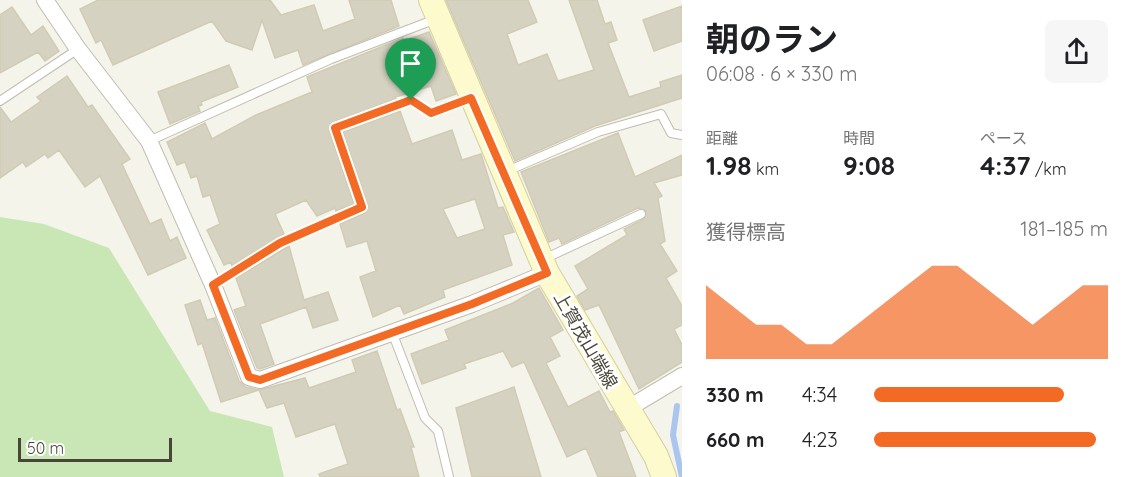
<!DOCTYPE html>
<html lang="ja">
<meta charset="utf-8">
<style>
:root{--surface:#fff;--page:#f6f6f6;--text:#202124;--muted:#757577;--accent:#f36a24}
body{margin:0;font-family:Quicksand,"Noto Sans JP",sans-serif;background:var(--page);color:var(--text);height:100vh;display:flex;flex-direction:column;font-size:22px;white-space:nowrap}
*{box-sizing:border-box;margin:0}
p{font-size:20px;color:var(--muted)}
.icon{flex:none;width:33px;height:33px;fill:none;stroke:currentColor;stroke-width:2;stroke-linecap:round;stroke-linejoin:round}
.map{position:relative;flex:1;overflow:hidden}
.drawer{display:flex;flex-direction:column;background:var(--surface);width:450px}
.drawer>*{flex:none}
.scale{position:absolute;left:18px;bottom:15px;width:154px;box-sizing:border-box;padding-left:6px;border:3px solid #494639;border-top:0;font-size:16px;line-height:21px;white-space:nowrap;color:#494639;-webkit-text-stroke:4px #fff;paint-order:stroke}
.pin{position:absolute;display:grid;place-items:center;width:51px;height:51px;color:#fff;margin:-62px -26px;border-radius:50% 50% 50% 0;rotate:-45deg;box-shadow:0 0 6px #0007}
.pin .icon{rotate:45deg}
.round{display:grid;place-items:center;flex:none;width:63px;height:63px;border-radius:9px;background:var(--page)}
.head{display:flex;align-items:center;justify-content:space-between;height:102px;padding:0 24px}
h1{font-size:33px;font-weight:700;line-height:45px}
.metrics{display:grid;grid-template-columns:repeat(3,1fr);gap:9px;height:102px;padding:6px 24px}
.metrics div{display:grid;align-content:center}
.metrics b{font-size:26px;font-weight:700}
.metrics small{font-size:16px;font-weight:400}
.metrics p{font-size:16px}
.chart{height:168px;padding:12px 24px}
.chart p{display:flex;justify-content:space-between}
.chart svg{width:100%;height:108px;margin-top:6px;fill:var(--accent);opacity:.7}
ul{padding:0 24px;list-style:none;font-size:20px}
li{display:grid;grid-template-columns:96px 72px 1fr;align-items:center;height:45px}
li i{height:15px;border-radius:8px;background:var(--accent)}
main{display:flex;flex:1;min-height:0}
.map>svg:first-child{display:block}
.green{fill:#c8e7b5}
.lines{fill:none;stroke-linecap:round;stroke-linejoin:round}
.stream{stroke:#aac6ef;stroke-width:6}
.building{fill:#d6d2c1;stroke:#d1cbb4;stroke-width:1.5;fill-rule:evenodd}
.lane-casing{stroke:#c0bdae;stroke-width:10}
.street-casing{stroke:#c0bdae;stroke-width:18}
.secondary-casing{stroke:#d3cf9c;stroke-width:26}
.lane{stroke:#fff;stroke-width:8}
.street{stroke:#fff;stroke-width:16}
.secondary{stroke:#fdfacd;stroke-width:24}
.route-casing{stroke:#fff;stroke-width:12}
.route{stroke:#f36a24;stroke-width:8}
.labels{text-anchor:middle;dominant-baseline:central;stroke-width:6;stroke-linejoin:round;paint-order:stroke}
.street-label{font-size:18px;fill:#494639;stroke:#fff}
</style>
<main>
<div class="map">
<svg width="682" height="477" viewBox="0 0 682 477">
<rect width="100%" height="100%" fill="#f5f4eb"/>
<path class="green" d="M0,217L44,224L109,248L210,411L272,427L284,477H0Z"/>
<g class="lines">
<path class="stream" d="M677,406L673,435L682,477"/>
</g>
<path class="building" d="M98,0H270L281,15L314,5L323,31L355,19L349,0H391L399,26L303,65L298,50L275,58L262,20L252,50L226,41L212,21L113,65L101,40L96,43L80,9Z
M446,0H528L537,22L507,34L518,65L547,54L558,81L594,70L569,0H597L605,24L611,22L617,40L608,43L629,97L661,87L660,82L682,75V98L595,126L515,161Z
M682,6V41L654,51L643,20Z
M12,7L31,35L43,26L59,51L45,61L38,52L0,73V15Z
M429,32L456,94L436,101L431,86L395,97L396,99L331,123L329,130L354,204L336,211L335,208L317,216L306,200L275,214L284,234L232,266L231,262L224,265L207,230L220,224L210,195L203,197L197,176L191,178L185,162L177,165L167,142L205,123L212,139L256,115L312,92L307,77L403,38L404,41Z
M229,65L238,87L201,102L202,105L198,106L200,111L170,124L158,92Z
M67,76L88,107L92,105L130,159L122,164L150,224L161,219L170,241L177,237L186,258L148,275L100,176L85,187L59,150L48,158L45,154L26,167L23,162L0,178V107L11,122L41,101L37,97Z
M400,111L412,144L452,130L462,160L481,154L498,208L503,207L514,232L503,235L512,265L443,290L445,297L404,314L400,305L373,317L360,277L376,271L367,241L347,247L340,224L365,213L368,207L343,132ZM475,199L485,229L457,238L443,209Z
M618,133L635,177L682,155V175L654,183L662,196L658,198L665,241L660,244L677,271L666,278L682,306V325L674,329L682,345V362L639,389L599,305L585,310L577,296L588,289L575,266L627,235L624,229L644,219L646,211L638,208L562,244L559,238L549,242L521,172Z
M289,246L304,300L328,292L338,320L313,328L306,307L260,324L274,364L260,369L257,368L234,310L246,306L236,278Z
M539,288L563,330L550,337L560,356L546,363L568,407L599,391L610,412L613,411L624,430L619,432L636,477H598L586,448L567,457L524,362L512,367L503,351L464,364L466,368L422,384L411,354L449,340L445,330L513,303Z
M200,300L207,320L215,318L239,381L246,387L259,390L221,402L202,343L198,345L185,305Z
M377,351L397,410L400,409L414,447H411L419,477H320L319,474L348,464L335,424L296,437L284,403L267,408L259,390L305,378L309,388L356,372L352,360Z
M514,387L541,477H472L456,408Z"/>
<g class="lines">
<defs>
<path id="lane" d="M0,101L78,49
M149,141L331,59L436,19
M507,171L598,132L661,114L671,133L682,135
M544,259L641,214
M213,285L280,243L362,207L335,128L411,100L431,113L469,99
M392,332L425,418L438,431L449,477"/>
<path id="street" d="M45,0L78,49L149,141L213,285L249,377L260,380L472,304L547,273
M627,409L682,376"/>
<path id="secondary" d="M431,0L547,273L656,456L664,477"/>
</defs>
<use href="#lane" class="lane-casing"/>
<use href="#street" class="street-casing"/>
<use href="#secondary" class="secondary-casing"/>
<use href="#lane" class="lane"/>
<use href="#street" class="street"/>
<use href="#secondary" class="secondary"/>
</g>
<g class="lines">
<defs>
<path id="route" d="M471,98L547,273L472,304L260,380L249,377L213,285L280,243L362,207L335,128L411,100L431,113Z"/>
</defs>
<use href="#route" class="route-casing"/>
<use href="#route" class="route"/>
</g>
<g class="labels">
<g class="street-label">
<text transform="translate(586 340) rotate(60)">上賀茂山端線</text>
</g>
</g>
</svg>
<div class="scale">50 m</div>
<div class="pin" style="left:411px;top:100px;background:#1e9e55"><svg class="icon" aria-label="arrive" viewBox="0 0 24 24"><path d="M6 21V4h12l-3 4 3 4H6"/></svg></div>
</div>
<section class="drawer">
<div class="head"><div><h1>朝のラン</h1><p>06:08 · 6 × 330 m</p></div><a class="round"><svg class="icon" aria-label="share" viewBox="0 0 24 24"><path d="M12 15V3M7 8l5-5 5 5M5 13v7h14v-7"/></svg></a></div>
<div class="metrics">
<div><p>距離</p><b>1.98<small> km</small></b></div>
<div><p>時間</p><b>9:08</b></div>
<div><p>ペース</p><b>4:37<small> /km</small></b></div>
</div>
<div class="chart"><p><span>獲得標高</span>181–185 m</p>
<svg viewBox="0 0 160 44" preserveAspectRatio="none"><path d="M0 44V14L10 22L20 30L30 30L40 38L50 38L60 30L70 22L80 14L90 6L100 6L110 14L120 22L130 30L140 22L150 14L160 14V44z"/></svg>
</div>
<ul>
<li><b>330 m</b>4:34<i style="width:81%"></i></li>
<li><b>660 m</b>4:23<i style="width:95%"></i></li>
</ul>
</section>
</main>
